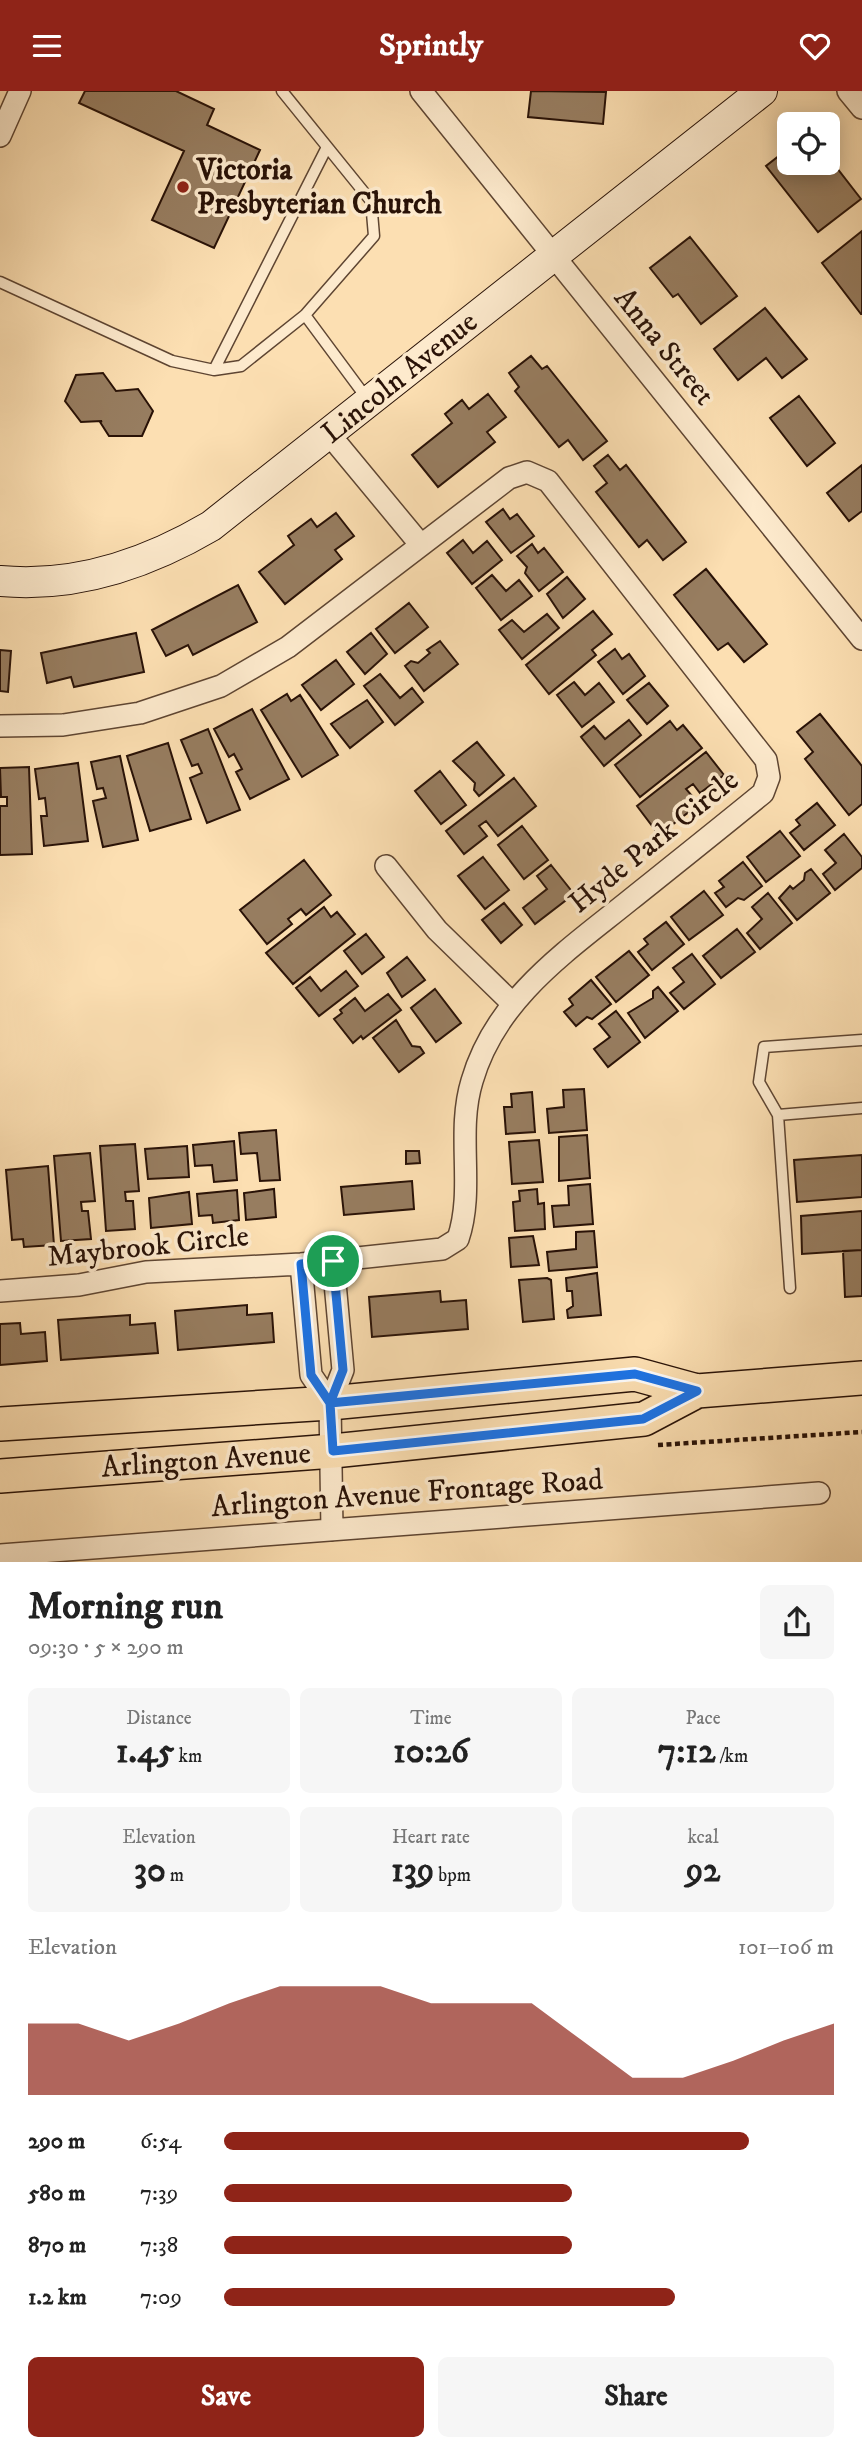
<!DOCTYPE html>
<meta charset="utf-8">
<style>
:root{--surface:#fff;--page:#f6f6f6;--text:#222;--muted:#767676;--accent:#8f2418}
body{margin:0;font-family:"IM FELL DW Pica",serif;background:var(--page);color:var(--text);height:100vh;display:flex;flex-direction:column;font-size:26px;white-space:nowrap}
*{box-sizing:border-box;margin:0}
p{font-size:23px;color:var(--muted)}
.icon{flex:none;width:38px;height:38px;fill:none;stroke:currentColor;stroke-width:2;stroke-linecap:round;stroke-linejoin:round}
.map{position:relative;height:1471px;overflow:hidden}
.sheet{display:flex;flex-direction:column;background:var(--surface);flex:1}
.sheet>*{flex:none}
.buttons{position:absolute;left:777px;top:21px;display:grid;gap:14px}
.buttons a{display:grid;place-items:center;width:63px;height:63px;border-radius:10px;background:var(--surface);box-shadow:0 4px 18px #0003;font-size:35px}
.pin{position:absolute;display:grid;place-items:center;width:60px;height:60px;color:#fff;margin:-30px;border:4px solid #fff;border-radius:50%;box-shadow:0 2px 7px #0007}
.round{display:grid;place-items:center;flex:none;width:74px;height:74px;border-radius:10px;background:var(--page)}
.head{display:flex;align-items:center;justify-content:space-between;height:119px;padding:0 28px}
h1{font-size:38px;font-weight:700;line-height:52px}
.figures{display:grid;grid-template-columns:repeat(3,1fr);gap:10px;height:119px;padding:7px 28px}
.figures div{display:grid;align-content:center;border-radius:10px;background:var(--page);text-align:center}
.figures b{font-size:35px;font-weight:700}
.figures small{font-size:19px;font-weight:400}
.figures p{font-size:19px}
.chart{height:196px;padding:14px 28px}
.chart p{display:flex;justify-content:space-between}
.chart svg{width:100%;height:126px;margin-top:7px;fill:var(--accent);opacity:.7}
.cta{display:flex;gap:14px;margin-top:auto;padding:14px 28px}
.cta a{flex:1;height:80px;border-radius:10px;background:var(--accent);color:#fff;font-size:28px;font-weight:700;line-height:80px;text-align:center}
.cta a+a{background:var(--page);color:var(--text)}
ul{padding:0 28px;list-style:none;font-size:23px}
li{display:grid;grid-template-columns:112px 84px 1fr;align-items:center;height:52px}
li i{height:18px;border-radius:9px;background:var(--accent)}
header{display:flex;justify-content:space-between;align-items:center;height:91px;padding:0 28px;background:var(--accent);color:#fff;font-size:32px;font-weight:700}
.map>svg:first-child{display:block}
.building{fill:#977d60;stroke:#291207;stroke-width:2}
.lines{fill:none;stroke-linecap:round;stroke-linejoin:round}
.lane-casing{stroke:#5e4532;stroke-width:13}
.street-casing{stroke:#5e4532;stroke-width:24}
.secondary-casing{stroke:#291207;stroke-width:32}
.primary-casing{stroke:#291207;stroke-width:36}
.path{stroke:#291207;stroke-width:4.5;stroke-dasharray:5 3.5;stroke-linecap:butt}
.lane{stroke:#fdeacd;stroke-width:10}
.street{stroke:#fdeacd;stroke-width:21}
.secondary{stroke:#fdeacd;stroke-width:30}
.primary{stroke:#fcdfb2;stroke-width:33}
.route-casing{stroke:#fff;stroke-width:14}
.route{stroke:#1a73e8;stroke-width:9}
.poi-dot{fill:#8f2418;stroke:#fdeacd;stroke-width:2.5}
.labels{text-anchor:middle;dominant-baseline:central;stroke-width:7;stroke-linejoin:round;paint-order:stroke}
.poi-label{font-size:30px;font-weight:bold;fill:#291207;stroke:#fdeacd;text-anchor:start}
.street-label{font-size:30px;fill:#291207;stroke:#fdeacd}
</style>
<header><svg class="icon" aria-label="menu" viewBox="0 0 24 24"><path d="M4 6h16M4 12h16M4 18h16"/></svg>Sprintly<svg class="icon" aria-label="heart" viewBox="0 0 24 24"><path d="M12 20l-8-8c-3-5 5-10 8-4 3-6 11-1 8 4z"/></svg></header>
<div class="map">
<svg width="862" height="1471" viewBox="0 0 862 1471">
<rect width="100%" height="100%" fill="#fcdfb2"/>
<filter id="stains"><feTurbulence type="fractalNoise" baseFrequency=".00286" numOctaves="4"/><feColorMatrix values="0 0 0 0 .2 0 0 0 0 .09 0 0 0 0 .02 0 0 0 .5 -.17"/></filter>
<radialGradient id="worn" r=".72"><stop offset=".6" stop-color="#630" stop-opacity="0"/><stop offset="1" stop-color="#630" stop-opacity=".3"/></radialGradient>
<path class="building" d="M85,0H176L214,18L207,34L260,59L214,157L152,129L184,60L79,12Z
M531,0L606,1L603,33L528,26Z
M789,57V72H815L822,81L833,72L861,108L818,141L766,75Z
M862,140V223H861L822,172Z
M690,146L737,205L701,233L678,203L673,206L650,177Z
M765,217L807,268L782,287L766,267L738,289L714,258Z
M531,265L542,278L547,275L607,350L583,369L568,349L559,356L515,300L519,296L509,282Z
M103,282L116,300L138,298L153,320L142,345H109L100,331L102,330L81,331L65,310L76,284Z
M488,303L506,326L487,341L495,351L438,396L412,364L452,332L445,323L462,309L469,318Z
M799,305L835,352L807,375L770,327Z
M608,364L620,379L626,374L686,451L663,469L647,449L639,456L596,401L607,392L594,375Z
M862,374V420L849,430L827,402Z
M503,418L510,428L517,423L534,445L511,462L486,431Z
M336,422L354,445L335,459L342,468L285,513L259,481L294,454L288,445L311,428L317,436Z
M463,449L473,462L487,450L502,469L472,493L447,462Z
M532,453L538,462L544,457L563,481L539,500L525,482L527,476L517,465Z
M706,478L767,553L744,571L728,552L718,559L674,504Z
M492,484L506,500L519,489L532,505L501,529L476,497Z
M567,486L585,508L563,527L547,503Z
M238,494L257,531L193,564L188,554L166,565L152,539Z
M409,512L428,536L395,562L376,538Z
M593,520L612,543L592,559L596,564L549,603L526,574Z
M547,523L559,537L522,568L499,539L512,529L524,541Z
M136,542L144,581L74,596L71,586L47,592L41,562Z
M371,542L387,563L365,583L347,561Z
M440,550L458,573L424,600L405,575L411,570L418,572L430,562L427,559Z
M615,558L622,568L629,563L645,585L623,603L598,571Z
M0,559L11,560L8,601L0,600Z
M336,569L354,593L321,619L302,594Z
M380,583L400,607L412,597L423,611L395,634L364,595Z
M574,591L585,604L599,592L614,611L582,636L557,604Z
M649,592L668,615L647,633L627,609Z
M287,603L291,610L300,604L338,664L302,686L261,619Z
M367,609L383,631L350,657L331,633Z
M252,618L289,688L250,708L236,681L242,678L234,663L229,666L214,638Z
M820,623L862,675V713L849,724L805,668L813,661L797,641Z
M629,629L641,644L604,675L581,646L594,635L605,648Z
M670,630L677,639L683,634L702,657L640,706L615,674Z
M208,638L240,719L207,732L190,687L202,682L198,673L192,675L181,649Z
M477,651L504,684L479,705L474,699L475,692L453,670Z
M168,652L191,728L150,740L127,665Z
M706,661L724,684L700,702L693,693L686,698L699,713L659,744L637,715Z
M120,665L138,749L103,756L93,710L106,707L103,697L97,698L91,671Z
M78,672L88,750L44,755L41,725H47L45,707L39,708L35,678Z
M29,676L32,763L0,764V715H7V706H1L0,677Z
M440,680L466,714L441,733L415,700Z
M514,687L536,715L498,745L486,730L479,735L487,745L464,763L446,740Z
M817,712L835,734L804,759L790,742L800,734L796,729Z
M522,735L548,769L524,788L498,754Z
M780,740L800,765L766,791L747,766Z
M844,743L862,766V777L835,799L823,783L836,772L825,759Z
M483,766L509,799L485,818L458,785Z
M304,769L331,804L306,824L301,818L288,828L292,833L267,853L240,819Z
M743,771L762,795L744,809L738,807L726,816L715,802L724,796L719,790Z
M551,774L574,803L535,833L523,817L547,798L537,785Z
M811,778L830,802L797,829L779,807L790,795L793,798L804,789L805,782Z
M704,800L723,824L689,849L671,826Z
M768,802L792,832L760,858L747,842L762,828L752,816Z
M504,812L522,834L501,852L482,829Z
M324,816L331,826L337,821L355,843L293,893L266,862Z
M666,831L684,853L652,879L638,861L648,853L644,848Z
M737,838L755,861L721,887L703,865Z
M366,843L384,866L362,883L344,860Z
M629,860L649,884L616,911L596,886Z
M692,863L715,893L684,918L670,902L684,891L673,877Z
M407,866L425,889L402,906L387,882Z
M346,880L358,895L319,925L296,897L310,886L321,900Z
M591,889L611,913L592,928L587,926L576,935L564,921L573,914L569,908Z
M658,896L678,920L645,947L628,922L653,907V900Z
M435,898L461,932L436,951L411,917Z
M388,903L401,919L363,948L361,945L353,952L334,928L342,922L340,919L355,907L365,920Z
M616,920L640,951L608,976L594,958L610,946L599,933Z
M396,929L412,955L420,956L424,962L399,981L373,947Z
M584,998L587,1039L549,1042L547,1018L564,1016L563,999Z
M532,1001L535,1041L506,1043L504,1016H512L511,1003Z
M276,1039L280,1089L260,1090L257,1062L241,1063L239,1042Z
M587,1044L590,1087L559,1090V1046Z
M539,1049L543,1091L512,1093L509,1051Z
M234,1050L237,1089L214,1091L212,1074L195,1075L193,1054Z
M135,1053L139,1100L125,1101L126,1110H133L135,1138L106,1140L100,1055Z
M187,1055L189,1086L148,1088L145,1058Z
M406,1060H419L420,1072L406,1073Z
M90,1062L95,1110L81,1111L82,1120H88L91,1148L61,1150L54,1065Z
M862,1064V1106L797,1111L794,1069Z
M48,1075L54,1154L24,1156L23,1148L12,1149L6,1079Z
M412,1090L414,1118L344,1124L341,1096Z
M590,1093L593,1133L554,1136L552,1115L569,1114L568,1095Z
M274,1098L276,1126L246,1129L244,1102Z
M537,1098L538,1113L544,1112L545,1138L515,1140L513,1111L520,1110L519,1100Z
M237,1099L239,1129L213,1132L212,1124L199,1125L197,1103Z
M189,1101L192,1133L151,1137L149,1107Z
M862,1120V1159L802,1163L801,1125Z
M594,1140L597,1176L549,1180L547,1161L576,1158V1141Z
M533,1145L539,1174L511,1176L509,1147Z
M862,1159V1205L845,1206L843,1160Z
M597,1182L601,1224L568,1227L567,1219L573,1215L572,1200H567L566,1187Z
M547,1187L551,1189L554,1228L523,1231L519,1189Z
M440,1200L441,1211L466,1209L468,1238L372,1246L369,1206Z
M247,1214V1224L272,1222L274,1251L178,1259L175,1220Z
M130,1224V1234L155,1232L158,1262L61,1269L58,1229Z
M20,1232L21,1243L45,1241L47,1270L0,1274V1233Z"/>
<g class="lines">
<defs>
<path id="lane" d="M0,191L172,270L214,279L241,275L305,224L374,145L371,110L282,0
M305,224L368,309
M214,279L327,56
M862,949L764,956L759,991L778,1024L862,1017
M778,1024L790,1197"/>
<path id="street" d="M421,0L862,548
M848,0L862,17
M0,45L20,0
M329,343L420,453
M0,635L63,634L140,622L221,595L288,556L509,387L527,381L548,390L766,669L769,686L763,702C719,738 675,773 630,809C567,860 496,907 472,990C456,1042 475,1098 458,1148L442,1158L301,1173L146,1181L79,1194L0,1200
M386,775L437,839L513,913
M301,1173L311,1284L330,1312
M332,1439L330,1312L343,1279L333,1170
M0,1464L819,1402"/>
<path id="secondary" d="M0,490C75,497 148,472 211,435L762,0"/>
<path id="primary" d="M0,1333L330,1312L635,1283L697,1300L862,1287
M0,1385L333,1360L644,1328L697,1300"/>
</defs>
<use href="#lane" class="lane-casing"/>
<use href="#street" class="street-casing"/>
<use href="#secondary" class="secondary-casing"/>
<use href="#primary" class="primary-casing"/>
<path class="path" d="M658,1354L862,1341"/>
<use href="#lane" class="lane"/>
<use href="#street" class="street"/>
<use href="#secondary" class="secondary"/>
<use href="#primary" class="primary"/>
</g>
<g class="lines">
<defs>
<path id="route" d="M333,1170L343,1279L330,1312L333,1360L643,1328L697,1300L635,1283L330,1312L311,1284L301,1173L333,1170"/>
</defs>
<use href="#route" class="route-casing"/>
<use href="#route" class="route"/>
</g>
<circle class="poi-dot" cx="183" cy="96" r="7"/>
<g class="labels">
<g class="poi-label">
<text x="197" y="79">Victoria<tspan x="197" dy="34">Presbyterian Church</tspan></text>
</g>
<g class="street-label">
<text transform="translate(664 256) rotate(51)">Anna Street</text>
<text transform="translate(400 287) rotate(-39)">Lincoln Avenue</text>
<text transform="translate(654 751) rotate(-39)">Hyde Park Circle</text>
<text transform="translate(148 1156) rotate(-6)">Maybrook Circle</text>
<text transform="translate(206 1370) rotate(-4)">Arlington Avenue</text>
<text transform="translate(407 1403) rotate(-4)">Arlington Avenue Frontage Road</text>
</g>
</g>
<rect width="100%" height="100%" filter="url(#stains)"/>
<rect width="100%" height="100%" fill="url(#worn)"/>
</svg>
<div class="buttons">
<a><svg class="icon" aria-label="locate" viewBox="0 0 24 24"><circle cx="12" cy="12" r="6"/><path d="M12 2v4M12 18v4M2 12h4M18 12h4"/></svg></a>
</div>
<div class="pin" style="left:333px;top:1170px;background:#1e9e55"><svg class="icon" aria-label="arrive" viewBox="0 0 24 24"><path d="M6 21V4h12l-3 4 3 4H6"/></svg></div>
</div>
<section class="sheet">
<div class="head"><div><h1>Morning run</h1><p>09:30 · 5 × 290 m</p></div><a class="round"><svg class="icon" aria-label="share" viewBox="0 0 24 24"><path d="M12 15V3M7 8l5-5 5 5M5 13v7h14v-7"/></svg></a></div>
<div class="figures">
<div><p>Distance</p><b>1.45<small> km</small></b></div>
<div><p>Time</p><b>10:26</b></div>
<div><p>Pace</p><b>7:12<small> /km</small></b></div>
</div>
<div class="figures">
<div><p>Elevation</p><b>30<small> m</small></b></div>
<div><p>Heart rate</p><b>139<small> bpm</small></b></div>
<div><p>kcal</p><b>92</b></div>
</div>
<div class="chart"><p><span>Elevation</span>101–106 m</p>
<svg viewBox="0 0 160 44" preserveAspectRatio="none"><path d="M0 44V19L10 19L20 25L30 19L40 12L50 6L60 6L70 6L80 12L90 12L100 12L110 25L120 38L130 38L140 32L150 25L160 19V44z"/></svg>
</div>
<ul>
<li><b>290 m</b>6:54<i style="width:86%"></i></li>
<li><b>580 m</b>7:39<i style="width:57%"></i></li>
<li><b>870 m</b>7:38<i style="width:57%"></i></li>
<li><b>1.2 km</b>7:09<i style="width:74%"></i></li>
</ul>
<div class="cta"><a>Save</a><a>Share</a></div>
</section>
